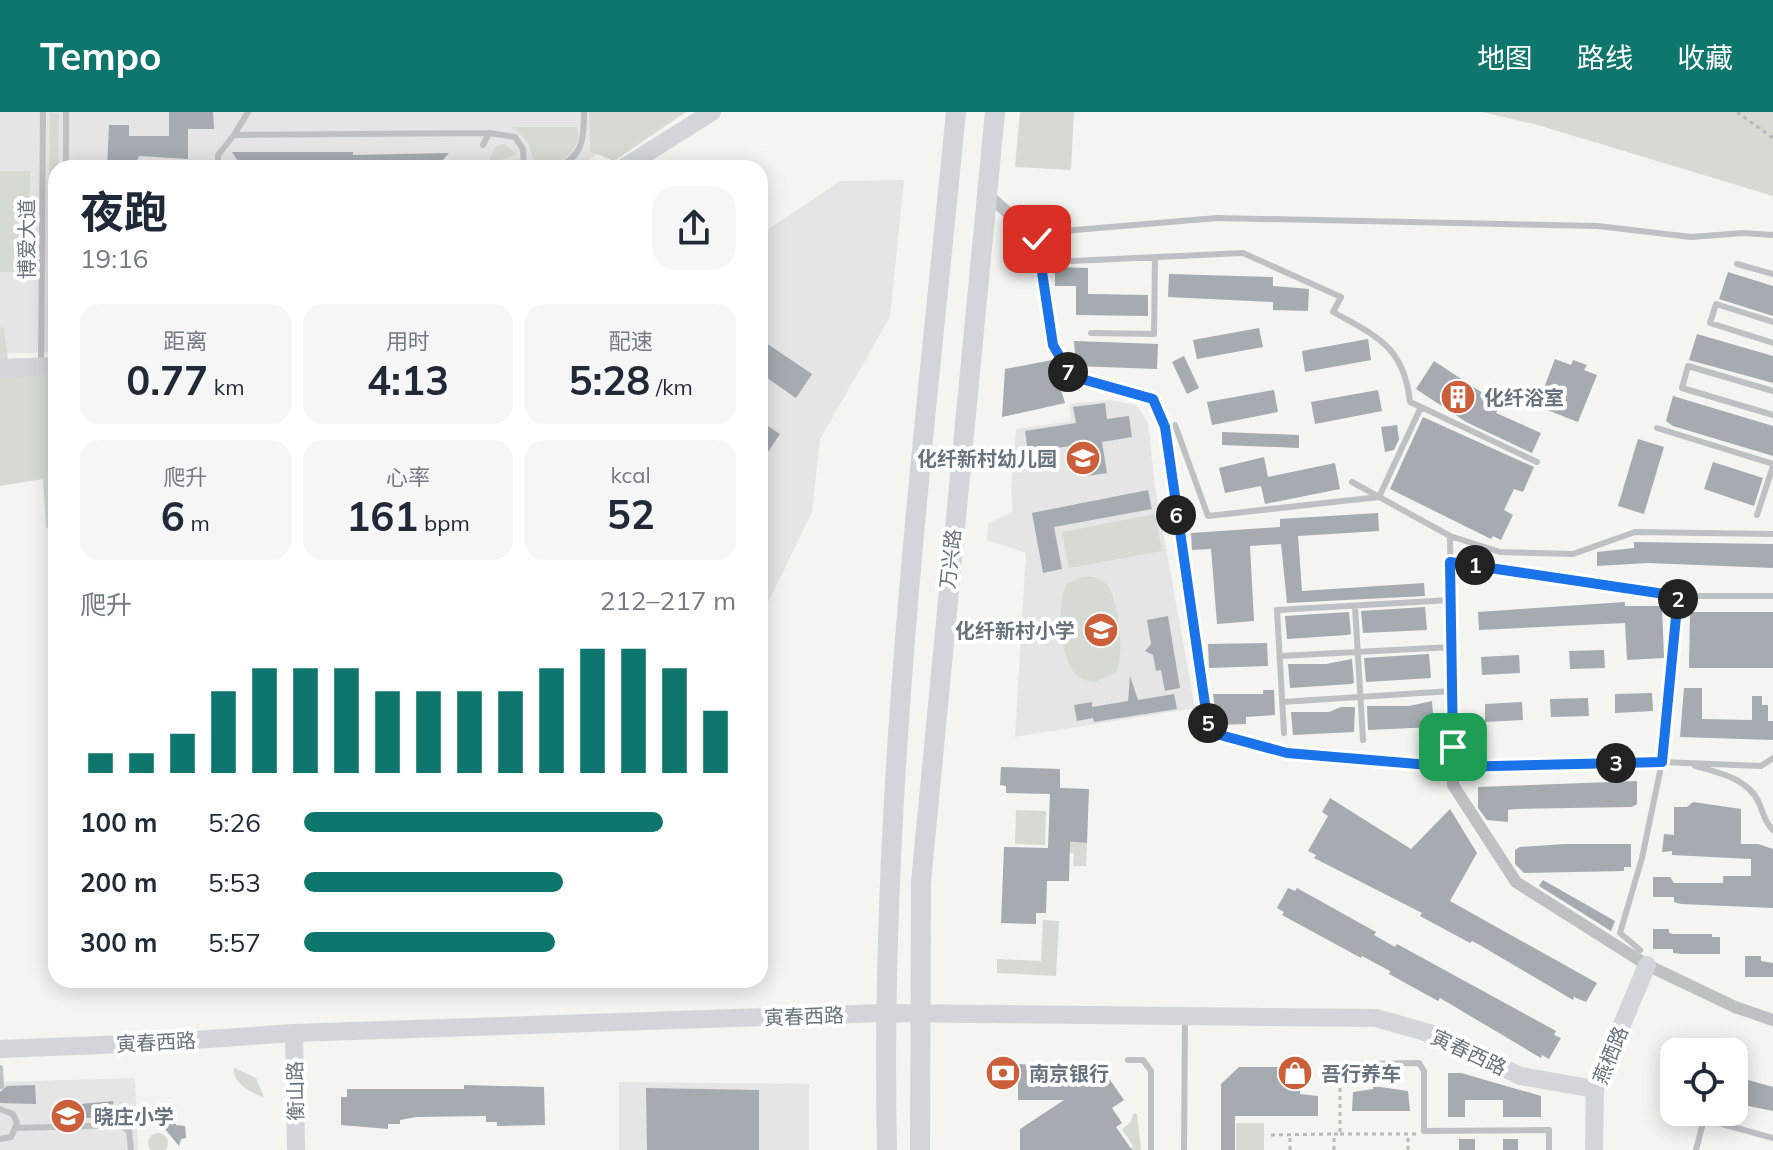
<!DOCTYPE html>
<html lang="zh">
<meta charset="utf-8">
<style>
:root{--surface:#fff;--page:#f6f6f7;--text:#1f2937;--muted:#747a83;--accent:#0f766e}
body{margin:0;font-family:Mulish,"Noto Sans SC",sans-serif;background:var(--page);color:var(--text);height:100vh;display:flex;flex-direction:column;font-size:30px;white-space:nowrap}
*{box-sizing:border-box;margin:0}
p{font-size:26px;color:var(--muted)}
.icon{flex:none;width:44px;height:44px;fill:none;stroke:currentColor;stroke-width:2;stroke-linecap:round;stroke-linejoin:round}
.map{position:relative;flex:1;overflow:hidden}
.drawer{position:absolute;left:48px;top:48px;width:720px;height:828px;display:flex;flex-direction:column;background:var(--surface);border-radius:24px;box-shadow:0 4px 20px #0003}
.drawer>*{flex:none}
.tools{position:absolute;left:1660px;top:926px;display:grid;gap:16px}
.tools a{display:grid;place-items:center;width:88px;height:88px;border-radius:16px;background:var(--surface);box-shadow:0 4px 20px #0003;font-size:40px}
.pin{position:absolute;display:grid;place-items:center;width:68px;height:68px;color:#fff;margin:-34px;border-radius:16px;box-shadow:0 4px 12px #0006}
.km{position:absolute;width:40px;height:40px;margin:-20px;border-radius:50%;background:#222;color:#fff;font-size:22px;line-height:40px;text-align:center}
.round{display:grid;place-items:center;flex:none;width:84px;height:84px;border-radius:24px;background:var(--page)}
.headline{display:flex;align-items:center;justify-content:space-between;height:136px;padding:0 32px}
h1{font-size:44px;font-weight:700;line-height:60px}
.metrics{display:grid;grid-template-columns:repeat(3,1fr);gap:12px;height:136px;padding:8px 32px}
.metrics div{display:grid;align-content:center;border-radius:20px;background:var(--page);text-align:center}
.metrics b{font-size:40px;font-weight:700}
.metrics small{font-size:22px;font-weight:400}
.metrics p{font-size:22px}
.chart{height:224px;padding:16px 32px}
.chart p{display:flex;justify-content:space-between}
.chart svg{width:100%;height:144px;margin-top:8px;stroke:var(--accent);stroke-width:6}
ul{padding:0 32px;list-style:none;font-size:26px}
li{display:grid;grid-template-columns:128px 96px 1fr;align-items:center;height:60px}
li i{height:20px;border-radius:10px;background:var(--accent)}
header{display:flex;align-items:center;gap:48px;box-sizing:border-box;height:112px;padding:0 40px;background:var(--accent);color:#fff}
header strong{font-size:38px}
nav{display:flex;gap:44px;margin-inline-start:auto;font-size:28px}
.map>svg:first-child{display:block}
.built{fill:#e4e5e4}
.green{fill:#d5dad2}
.building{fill:#a5abb0}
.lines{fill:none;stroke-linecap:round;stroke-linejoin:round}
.path{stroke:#b7babc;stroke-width:3;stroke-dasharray:4 4;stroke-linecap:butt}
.lane{stroke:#bec1c4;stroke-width:6}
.street{stroke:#bec1c4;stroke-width:12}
.secondary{stroke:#d2d5d9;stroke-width:18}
.primary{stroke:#d2d5d9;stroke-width:20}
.route-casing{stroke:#fff;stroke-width:16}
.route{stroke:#1a73e8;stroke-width:10}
.labels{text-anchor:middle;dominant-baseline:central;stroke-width:8;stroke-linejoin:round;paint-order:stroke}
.street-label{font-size:20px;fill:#67737e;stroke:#fff}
.poi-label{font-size:20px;font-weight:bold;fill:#67737e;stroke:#fff;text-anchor:start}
</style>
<header>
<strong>Tempo</strong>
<nav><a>地图</a><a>路线</a><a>收藏</a></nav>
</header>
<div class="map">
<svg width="1773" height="1038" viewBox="0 0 1773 1038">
<rect width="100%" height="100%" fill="#f4f4f1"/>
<path class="built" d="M0,0H654L578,56H56V240L0,242Z
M904,68L890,205L820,327L812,400L760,507V123L840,69Z
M1110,288L1136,293L1148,311L1155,375L1195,596L1015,625L1026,441L987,428L988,412L1013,399L1011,378L1016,317L1071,309L1070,292Z
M135,966L138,1038H0V970Z
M619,970L809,972V1038H619Z"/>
<path class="green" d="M50,0L59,2L56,164H53L48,161Z
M589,0H686L614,49L590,39Z
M1020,0H1074L1071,58L1015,55Z
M1482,0H1773V84L1538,13Z
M513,15H577C584,38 556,56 536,56L528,30Z
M504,32L517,42L499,49L496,56H485L496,34Z
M0,59H30L29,160H0Z
M4,215L8,249L56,248V415L46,416L43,367L0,374V216Z
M1155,402L1162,439L1069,456L1062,420Z
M1081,465C1091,464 1099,465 1106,472C1119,485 1125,544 1116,560L1095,570C1086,569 1078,566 1073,559C1061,544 1056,488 1067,472Z
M1016,698L1046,699L1045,733L1015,732Z
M1055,730L1087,731L1086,754H1073L1074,741L1055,740Z
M1043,808L1059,809L1056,864L997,861V847L1041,849Z
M234,956L256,966L264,985C250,981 232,970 234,956Z
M1133,1002H1137L1141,1038H1129L1133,1034L1122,1017L1131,1010Z
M1236,1011H1264V1038H1236Z
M148 1031a10 10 0 1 1 20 0a10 10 0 1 1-20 0Z"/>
<path class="building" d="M169,0H213L214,17H188V47L139,44L134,56H107L109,13H129V24H169Z
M232,40H353V43L449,41L436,56H242Z
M1055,155L1088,156V182L1148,183V204L1076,203V174H1055Z
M1728,160L1773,174V204L1719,187Z
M1169,162L1273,165V174L1309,177L1308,199L1273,198V190L1168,185Z
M1259,216L1263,235L1197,247L1193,228Z
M1697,222L1773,244V271L1689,248Z
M760,227L812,262L796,286L760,261Z
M1368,227L1371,248L1305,260L1302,239Z
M1074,229L1158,232L1157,257L1076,254Z
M1184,244L1199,276L1187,282L1172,250Z
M1555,247L1571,253L1573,248L1587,253L1584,258L1597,263L1578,310L1537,294Z
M1052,248L1065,291L1002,305L1005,257Z
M1434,249L1501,293L1496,301L1541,321L1532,341L1466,310L1416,277Z
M1274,278L1278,300L1212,313L1207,290Z
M1378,278L1382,299L1315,312L1311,290Z
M1673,284L1773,314V344L1673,314L1666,309Z
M1105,291L1107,307L1129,304L1132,325L1102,330L1107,361L1086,364L1082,332L1052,337L1054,351L1030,354L1025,319L1076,311L1073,295Z
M1423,305L1534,355L1523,380L1514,377L1504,398L1513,403L1501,428L1493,424L1491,427L1390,377Z
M760,309L780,322L760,352Z
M1397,313L1399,327L1394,338L1385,340L1381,315Z
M1222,320L1299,323V336L1222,333Z
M1638,327L1664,335L1644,402L1618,394Z
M1264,345L1268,365L1335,351L1340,377L1265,392L1261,374L1225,381L1219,356Z
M1713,350L1763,366L1754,394L1704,377Z
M1148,378L1152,397L1054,415L1062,457L1043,461L1032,401Z
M1378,401L1379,419L1298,424L1302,479L1424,471L1425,484L1287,491L1281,432L1250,434L1254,509L1217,512L1211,437L1192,438L1191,421L1280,415V407Z
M1634,430L1773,432V456L1648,451L1597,454V440L1634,436Z
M1625,490V494H1662L1664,546L1627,548L1625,511L1479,518L1478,500Z
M1425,495L1427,518L1363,521L1361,499Z
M1349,500L1351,522L1347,523L1287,527L1285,504Z
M1690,500H1773V556H1689Z
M1168,504L1180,576L1165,579L1161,558L1156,559L1153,543L1145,539L1151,532L1147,508Z
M1267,531L1268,554L1209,556L1208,532Z
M1604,538L1605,556L1570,557L1569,539Z
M1429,542L1431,566L1366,570L1364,546Z
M1519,543L1520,561L1482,563L1481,545Z
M1352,547L1354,571L1351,572L1290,576L1288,552H1326Z
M1130,564L1138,588L1174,582L1177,597L1094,610L1093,606L1077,609L1074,593L1092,590V595L1128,589Z
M1684,576H1702V607L1752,608V584H1762V593H1768V609H1773V628L1680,625Z
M1263,578H1274L1275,603L1246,605V612L1217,613L1213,582H1263Z
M1652,581L1653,599L1615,601V582Z
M1588,586L1589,604L1551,605L1550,587Z
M1432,589L1434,615L1368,618L1367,594H1409Z
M1522,590L1523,608L1485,610V592Z
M1341,595H1355L1354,620L1293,623L1291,600H1329Z
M1459 639a7 7 0 1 1 14 0a7 7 0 1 1-14 0Z
M1001,655L1060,657V676L1089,677L1087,731L1070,730L1069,769H1047L1046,801H1036V812L1001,811L1004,735L1048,736L1050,682L1006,681V674L1000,673Z
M1637,669V692L1632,695L1516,697L1508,698V710L1487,708L1478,696V675Z
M1330,686L1411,737L1450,697L1477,741L1450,789L1597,871L1586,890L1574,885L1573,888L1478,832L1472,829L1470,831L1420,804L1422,801L1314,746L1316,743L1308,739L1328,704L1322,700Z
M1693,690L1741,697V732H1758L1773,737V796L1681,792L1674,790V785H1653V765H1670L1674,771H1723V764H1751V747L1672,743V739L1662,740L1664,722L1674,723V695H1687Z
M1565,732H1631V755H1624V759L1524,761L1515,752V738L1520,735Z
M1543,768L1615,809L1611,819L1539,774Z
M1288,776L1295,779L1297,776L1376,820L1374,823L1395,835L1397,832L1556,919L1554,923L1561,926L1549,947L1542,943L1541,946L1440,886L1438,889L1389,862L1390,859L1375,851L1362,844L1361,846L1282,803L1284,800L1277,796Z
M1653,817H1669V821L1674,822H1712V825H1720V842H1681L1673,841V837H1653Z
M1745,844H1761V849L1773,851V865H1745Z
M1018,952L1066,955L1067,974L1081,965H1108L1124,988L1112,996L1122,1011L1116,1015L1132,1038H1020V1017L1064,988H1018Z
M1239,955H1300V982L1318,984V1004H1235V1038H1221V972Z
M1448,961H1461L1541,984V1005H1503V988H1465V1005H1448Z
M1734,964L1773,975V999L1734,991Z
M35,973L36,992L0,991V980L7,974Z
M464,973L544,975L545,1013L497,1014V1010H486V1004L416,1005L400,1008V1012H388V1017L341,1013V985H347V977H464Z
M1373,974L1408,979L1410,999H1352L1353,980L1373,977Z
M646,976L759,978V1038H647Z
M113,989L114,995H123V1006H82L81,992Z
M164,1004H175L176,1013L185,1014L186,1026L181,1027L179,1034L160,1011Z
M1459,1027H1475V1038H1459Z
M1503,1027H1518V1038H1503Z"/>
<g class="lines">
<path class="path" d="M1737,0L1773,26
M1340,1022H1416
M1271,1023L1334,1022
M1290,1038V1022
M1334,1038V1022H1340V951
M1408,1038V1022"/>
<path class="lane" d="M234,23L248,0
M483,33L489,21
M66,56V0
M218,56V43L234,23L489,21L515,25L523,37L524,56
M557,56C583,44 584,27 584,0
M1037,127L1063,119L1217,106L1598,114L1691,125L1743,121L1773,123
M1072,149L1243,141L1341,185L1333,200C1378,225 1404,235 1410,290L1421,295
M1737,152L1773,162
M1773,210L1716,192L1710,211L1773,231
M1091,221L1154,222L1155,145
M41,252L43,0
M1773,279L1688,254L1682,276L1773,303
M1175,313L1208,404L1379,385L1421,295L1537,350
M1657,316L1773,352
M1352,370L1450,424L1453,635
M1757,403L1773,354
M1450,424L1500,440L1573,442L1635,420L1773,422
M1450,450L1678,484H1773
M1355,494L1363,628
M1280,544L1452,535
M1282,590L1452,579
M1284,621L1277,498L1451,488
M1453,645V655L1662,650L1761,654L1773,646
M1695,654C1718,660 1749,667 1759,691C1764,703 1764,708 1773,718
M1640,838L1620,821L1642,746L1662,650L1678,484
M1128,948H1143L1151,959V1038
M1353,952L1419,951L1424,959V1019L1549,1018V1038
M0,956L1,974
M0,997L13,1002L17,1011L11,1025L0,1027
M17,1016L121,1013L129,1019L131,1038
M1184,1038L1185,907
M1696,1038L1704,1007L1773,1026"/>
<path class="street" d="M987,82L1037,127L1053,233L1071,264L1153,287L1165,315L1209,620L1287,641L1453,655V673L1516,770L1647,853L1735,895L1773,908"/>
<path class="secondary" d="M623,56L712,0
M0,256L56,254
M294,921L296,1038
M0,937L151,931L294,921L884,901L1376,906L1443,925L1520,964L1595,977
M1594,1038L1595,977L1647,853"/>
<path class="primary" d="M887,1038C879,690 922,346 956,0
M920,1038L921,770L995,0"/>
</g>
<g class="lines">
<defs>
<path id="route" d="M1037,127L1053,233L1071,264L1153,287L1165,315L1209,620L1287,641L1453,655L1662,650L1678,484L1450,450L1453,635"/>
</defs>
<use href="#route" class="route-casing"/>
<use href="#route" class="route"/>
</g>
<defs>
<symbol id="building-disc" viewBox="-11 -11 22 22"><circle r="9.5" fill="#cb5f3a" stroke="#fff"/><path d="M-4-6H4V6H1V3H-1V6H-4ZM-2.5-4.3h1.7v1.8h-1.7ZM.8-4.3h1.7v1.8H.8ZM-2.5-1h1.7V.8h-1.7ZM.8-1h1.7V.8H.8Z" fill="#fff"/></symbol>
<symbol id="school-disc" viewBox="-11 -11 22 22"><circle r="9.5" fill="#cb5f3a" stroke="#fff"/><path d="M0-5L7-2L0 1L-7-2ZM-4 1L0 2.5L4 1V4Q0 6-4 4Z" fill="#fff"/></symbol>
<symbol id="bank-disc" viewBox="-11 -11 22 22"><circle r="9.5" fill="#cb5f3a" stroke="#fff"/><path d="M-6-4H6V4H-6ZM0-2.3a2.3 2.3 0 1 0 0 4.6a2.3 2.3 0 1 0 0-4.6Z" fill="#fff"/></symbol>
<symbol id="shop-disc" viewBox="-11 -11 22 22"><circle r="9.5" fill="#cb5f3a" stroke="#fff"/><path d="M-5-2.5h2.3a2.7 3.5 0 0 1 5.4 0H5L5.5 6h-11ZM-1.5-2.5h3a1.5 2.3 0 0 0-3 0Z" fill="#fff"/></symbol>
</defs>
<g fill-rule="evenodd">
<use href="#building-disc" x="1438" y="265" width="40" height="40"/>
<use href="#school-disc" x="1063" y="326" width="40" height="40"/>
<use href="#school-disc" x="1081" y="498" width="40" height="40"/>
<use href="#bank-disc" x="983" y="941" width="40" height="40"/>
<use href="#shop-disc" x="1275" y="941" width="40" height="40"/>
<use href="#school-disc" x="48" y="984" width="40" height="40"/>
</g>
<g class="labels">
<g class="street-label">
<text transform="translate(26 127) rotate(-90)">博爱大道</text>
<text transform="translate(950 447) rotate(-84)">万兴路</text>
<text transform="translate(804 904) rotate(-2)">寅春西路</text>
<text transform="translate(156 930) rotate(-3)">寅春西路</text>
<text transform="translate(1469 940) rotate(25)">寅春西路</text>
<text transform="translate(1610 943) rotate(-68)">燕栖路</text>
<text transform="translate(295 979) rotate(-91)">衡山路</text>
</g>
<g class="poi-label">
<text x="1484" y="285">化纤浴室</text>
<text x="1057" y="346" text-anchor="end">化纤新村幼儿园</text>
<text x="1075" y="518" text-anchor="end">化纤新村小学</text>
<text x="1029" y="961">南京银行</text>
<text x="1321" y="961">吾行养车</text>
<text x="94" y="1004">晓庄小学</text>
</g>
</g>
</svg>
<div class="tools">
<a><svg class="icon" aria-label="locate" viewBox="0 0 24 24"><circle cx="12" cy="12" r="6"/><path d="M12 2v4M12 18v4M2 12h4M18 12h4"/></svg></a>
</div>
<div class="pin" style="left:1453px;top:635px;background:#1e9e55"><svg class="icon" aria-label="arrive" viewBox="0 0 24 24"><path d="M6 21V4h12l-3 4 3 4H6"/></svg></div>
<div class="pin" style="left:1037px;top:127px;background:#d93025"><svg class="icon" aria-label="check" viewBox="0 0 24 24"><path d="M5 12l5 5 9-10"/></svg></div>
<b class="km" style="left:1475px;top:453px">1</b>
<b class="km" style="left:1678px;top:487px">2</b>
<b class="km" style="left:1616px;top:651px">3</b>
<b class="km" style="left:1208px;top:611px">5</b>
<b class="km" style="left:1176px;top:403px">6</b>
<b class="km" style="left:1068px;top:260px">7</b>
<section class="drawer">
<div class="headline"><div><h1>夜跑</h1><p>19:16</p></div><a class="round"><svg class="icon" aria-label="share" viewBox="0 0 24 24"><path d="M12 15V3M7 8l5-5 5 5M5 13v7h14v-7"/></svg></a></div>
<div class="metrics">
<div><p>距离</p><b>0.77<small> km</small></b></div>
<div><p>用时</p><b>4:13</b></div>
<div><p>配速</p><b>5:28<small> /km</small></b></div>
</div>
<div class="metrics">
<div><p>爬升</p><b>6<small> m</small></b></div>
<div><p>心率</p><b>161<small> bpm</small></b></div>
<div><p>kcal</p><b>52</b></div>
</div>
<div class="chart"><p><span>爬升</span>212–217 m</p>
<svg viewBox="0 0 160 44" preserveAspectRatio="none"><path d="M5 44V38M15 44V38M25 44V32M35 44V19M45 44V12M55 44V12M65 44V12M75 44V19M85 44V19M95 44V19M105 44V19M115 44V12M125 44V6M135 44V6M145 44V12M155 44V25"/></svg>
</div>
<ul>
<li><b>100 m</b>5:26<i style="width:83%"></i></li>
<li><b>200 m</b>5:53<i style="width:60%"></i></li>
<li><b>300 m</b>5:57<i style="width:58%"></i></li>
</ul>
</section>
</div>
